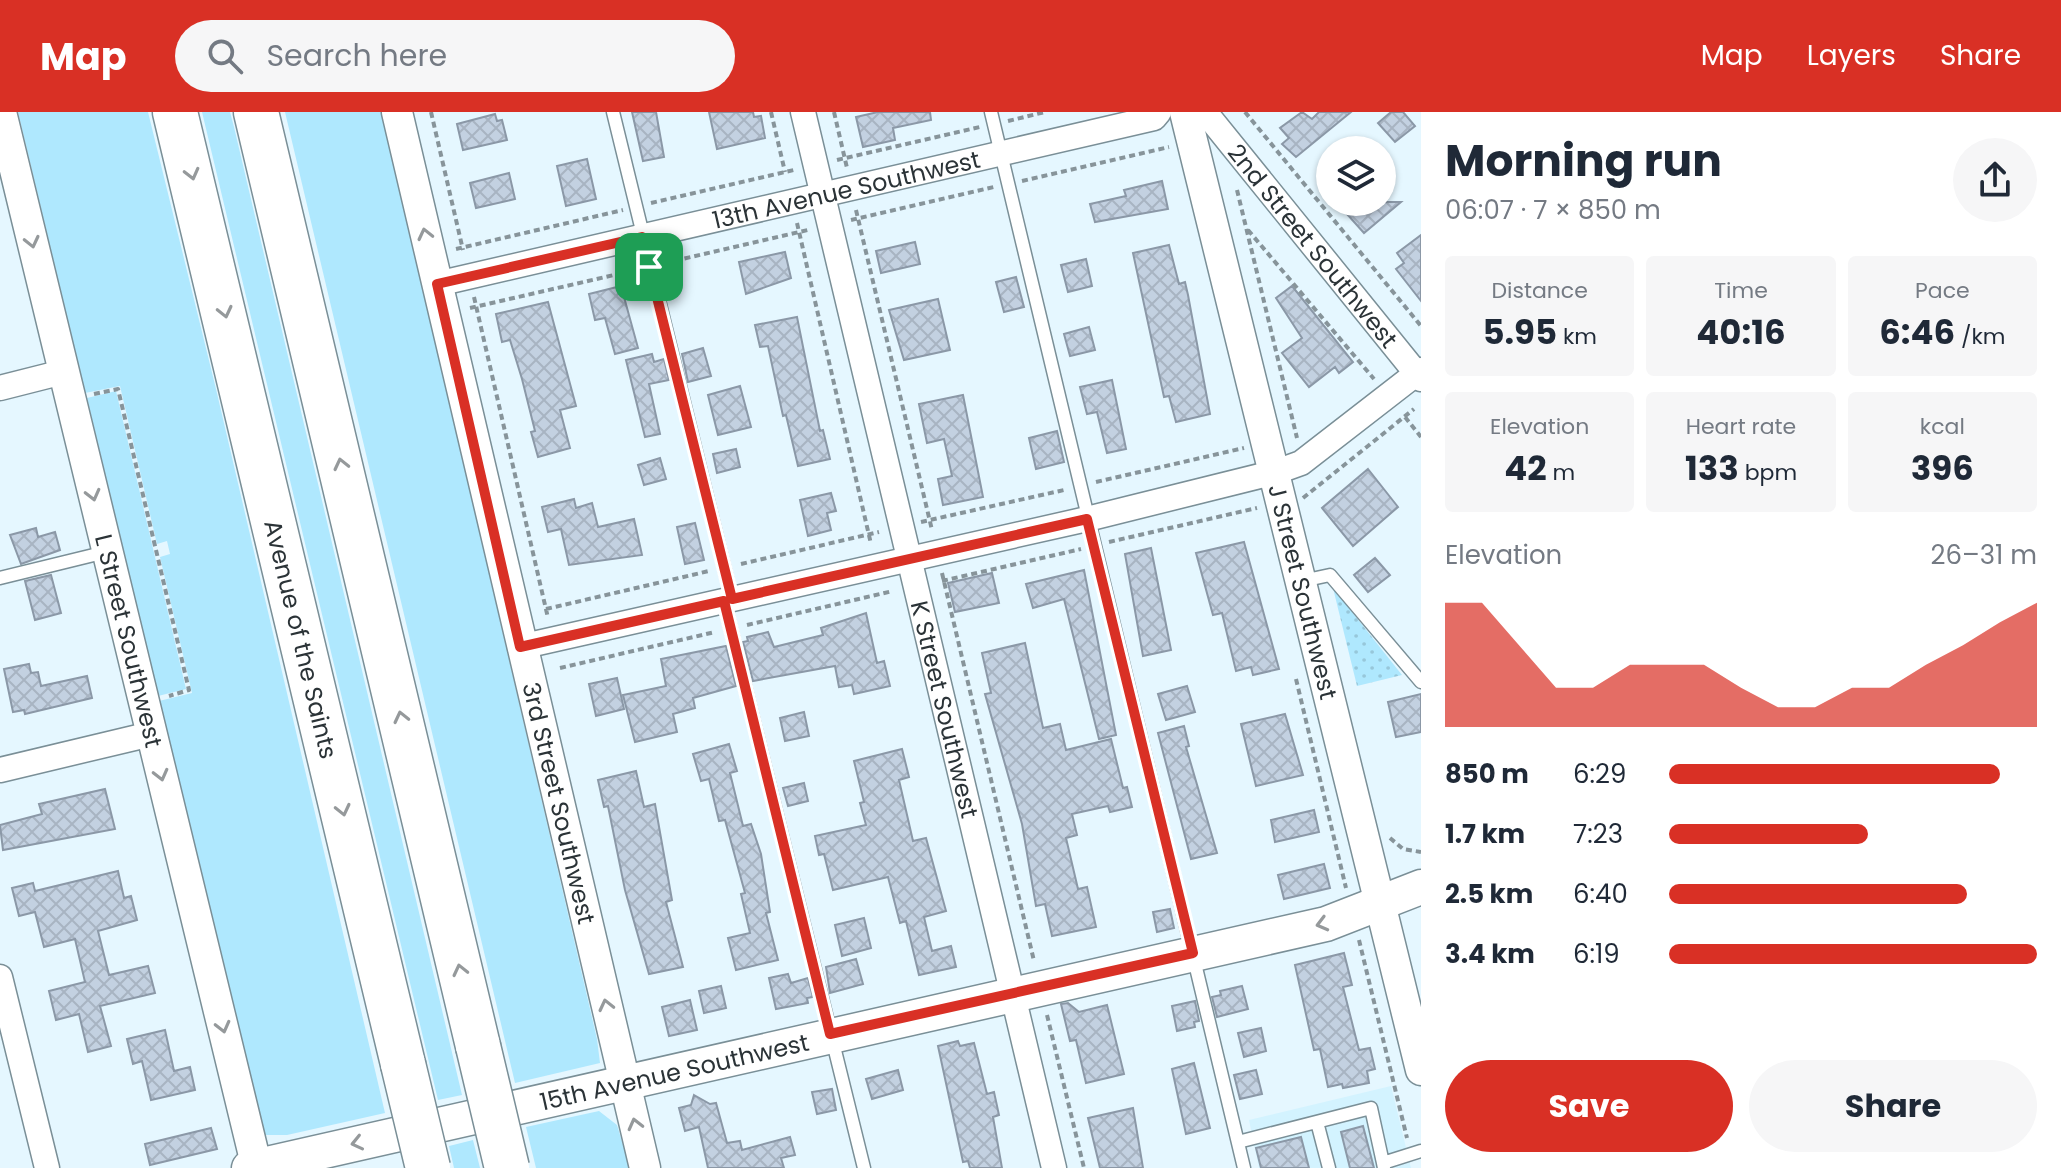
<!DOCTYPE html>
<meta charset="utf-8">
<style>
:root{--surface:#fff;--page:#f6f6f7;--text:#1f2937;--muted:#747a83;--accent:#d93025}
body{margin:0;font-family:Poppins,sans-serif;background:var(--page);color:var(--text);height:100vh;display:flex;flex-direction:column;font-size:30px;white-space:nowrap}
*{box-sizing:border-box;margin:0}
p{font-size:26px;color:var(--muted)}
.icon{flex:none;width:44px;height:44px;fill:none;stroke:currentColor;stroke-width:2;stroke-linecap:round;stroke-linejoin:round}
.map{position:relative;flex:1;overflow:hidden}
.side{display:flex;flex-direction:column;background:var(--surface);width:640px}
.side>*{flex:none}
.buttons{position:absolute;left:1316px;top:24px;display:grid;gap:16px}
.buttons a{display:grid;place-items:center;width:80px;height:80px;border-radius:50%;background:var(--surface);box-shadow:0 2px 6px #0004;font-size:40px}
.pin{position:absolute;display:grid;place-items:center;width:68px;height:68px;color:#fff;margin:-34px;border-radius:16px;box-shadow:0 4px 12px #0006}
.round{display:grid;place-items:center;flex:none;width:84px;height:84px;border-radius:42px;background:var(--page)}
.summary{display:flex;align-items:center;justify-content:space-between;height:136px;padding:0 24px}
h1{font-size:44px;font-weight:700;line-height:60px}
.stats{display:grid;grid-template-columns:repeat(3,1fr);gap:12px;height:136px;padding:8px 24px}
.stats div{display:grid;align-content:center;border-radius:8px;background:var(--page);text-align:center}
.stats b{font-size:34px;font-weight:700}
.stats small{font-size:22px;font-weight:400}
.stats p{font-size:22px}
.chart{height:224px;padding:16px 24px}
.chart p{display:flex;justify-content:space-between}
.chart svg{width:100%;height:144px;margin-top:8px;fill:var(--accent);opacity:.7}
.primary-button{display:flex;gap:16px;margin-top:auto;padding:16px 24px}
.primary-button a{flex:1;height:92px;border-radius:48px;background:var(--accent);color:#fff;font-size:32px;font-weight:700;line-height:92px;text-align:center}
.primary-button a+a{background:var(--page);color:var(--text)}
ul{padding:0 24px;list-style:none;font-size:26px}
li{display:grid;grid-template-columns:128px 96px 1fr;align-items:center;height:60px}
li i{height:20px;border-radius:10px;background:var(--accent)}
header{display:flex;align-items:center;gap:48px;box-sizing:border-box;height:112px;padding:0 40px;background:var(--accent);color:#fff}
header strong{font-size:38px}
nav{display:flex;gap:44px;margin-inline-start:auto;font-size:28px}
.search{width:560px;height:72px;background:var(--page);display:flex;align-items:center;gap:20px;box-sizing:border-box;padding:0 28px;border-radius:44px;color:var(--muted);font-size:30px}
main{display:flex;flex:1;min-height:0}
.map>svg:first-child{display:block}
.built{fill:#d3f3ff}
.green{fill:#afe8fe}
.park{fill:url(#park-dots)}
.building{fill:url(#building-cross-hatch);stroke:#8b98a7;stroke-width:2}
.lines{fill:none;stroke-linecap:round;stroke-linejoin:round}
.service-casing{stroke:#7a8f97;stroke-width:15}
.minor-casing{stroke:#7a8f97;stroke-width:27}
.tertiary-casing{stroke:#7a8f97;stroke-width:33}
.secondary-casing{stroke:#7a8f97;stroke-width:37}
.motorway-casing{stroke:#7a8f97;stroke-width:47}
.path{stroke:#87949a;stroke-width:4;stroke-dasharray:6 4;stroke-linecap:butt}
.service{stroke:#fff;stroke-width:12}
.minor{stroke:#fff;stroke-width:24}
.tertiary{stroke:#fff;stroke-width:30}
.secondary{stroke:#fff;stroke-width:34}
.motorway{stroke:#fff;stroke-width:44}
.motorway-bridge-casing{stroke:#7a8f97;stroke-width:47;stroke-linecap:butt}
.motorway-bridge{stroke:#fff;stroke-width:44}
.oneway{stroke:#95999b}
.route-casing{stroke:#fff;stroke-width:16}
.route{stroke:#d93025;stroke-width:10}
.labels{text-anchor:middle;dominant-baseline:central;stroke-width:7;stroke-linejoin:round;paint-order:stroke}
.street-label{font-size:24px;fill:#2b3337;stroke:#fff}
</style>
<header>
<strong>Map</strong>
<div class="search"><svg class="icon" aria-label="search" viewBox="0 0 24 24"><circle cx="10" cy="10" r="6"/><path d="M15 15l6 6"/></svg>Search here</div>
<nav><a>Map</a><a>Layers</a><a>Share</a></nav>
</header>
<main>
<div class="map">
<svg width="1421" height="1056" viewBox="0 0 1421 1056">
<defs>
<pattern id="park-dots" width="8" height="8" patternUnits="userSpaceOnUse" patternTransform="scale(2)"><rect width="8" height="8" fill="#afe8fe"/><path d="M2 2h.1M6 6h.1" fill="none" stroke="#97c7da" stroke-width="1.8" stroke-linecap="round"/></pattern>
<pattern id="building-cross-hatch" width="8" height="8" patternUnits="userSpaceOnUse" patternTransform="scale(2)"><rect width="8" height="8" fill="#c3d1e1"/><path d="M0 0l8 8M0 8l8-8" fill="none" stroke="#a8b4c2"/></pattern>
</defs>
<rect width="100%" height="100%" fill="#e5f7ff"/>
<path class="built" d="M1391,974L1411,1056H1259L1249,1008Z"/>
<path class="green" d="M18,0H148L216,277L385,1001L287,1023H265L159,589L192,581L160,445L170,442L167,429L157,432L120,274L85,281Z
M202,0H230L234,15L462,983L438,988Z
M285,0H382L597,927L600,951L515,971Z
M116,279L186,577L158,584L87,286Z
M599,999L617,1013L630,1056H536L526,1015Z
M473,1028L480,1056H454L449,1034Z"/>
<path class="park" d="M1333,476L1402,563L1357,574Z"/>
<path class="building" d="M632,0H656L664,45L643,49Z
M709,0H753L754,5L761,4L765,26L717,37Z
M878,0H930L931,8L893,16L895,28L863,35L856,5Z
M1302,0L1312,7L1319,0H1351L1296,45L1282,32L1289,26L1280,16Z
M1391,0H1403L1415,14L1395,30L1378,11Z
M495,2L497,9L502,8L507,28L463,38L457,12Z
M587,47L596,87L566,94L557,54Z
M509,61L515,87L476,96L470,71Z
M1162,69L1168,97L1095,110L1090,92L1126,84L1124,78Z
M1361,90H1401L1364,121L1347,102Z
M1421,123V189L1396,157L1404,151L1397,141Z
M915,130L920,152L881,161L876,139Z
M1169,133L1179,172L1185,170L1188,183L1210,302L1176,310L1169,284L1164,285L1133,141Z
M785,140L791,166L746,182L739,150Z
M1086,147L1092,174L1068,180L1061,153Z
M1016,165L1024,195L1004,200L996,170Z
M621,174L638,236L615,242L605,206L595,208L589,182Z
M1292,174L1353,250L1339,261L1335,255L1309,275L1282,241L1302,226L1276,186Z
M938,187L950,238L904,248L889,198Z
M548,190L576,294L560,298L570,336L538,345L531,320L535,319L522,267L510,228L502,230L496,202Z
M797,205L820,319L823,318L830,347L798,354L786,303L783,304L768,234L760,235L755,213Z
M1089,215L1095,238L1070,244L1064,222Z
M703,236L711,264L688,270L682,242Z
M652,242L654,250L664,247L669,268L649,272L660,322L645,325L626,248Z
M1112,268L1126,337L1107,341L1097,300L1087,302L1080,275Z
M740,274L751,315L718,323L708,283Z
M963,283L983,385L943,393L938,367L952,364L944,327L927,331L919,292Z
M1057,319L1064,350L1036,357L1029,326Z
M736,337L740,355L717,361L713,342Z
M660,346L666,367L644,373L638,353Z
M1368,357L1398,395L1353,434L1322,396Z
M831,381L836,399L827,401L831,418L808,424L800,388Z
M574,387L576,396L592,391L598,415L634,407L642,443L569,453L561,417L548,420L542,395Z
M695,411L704,448L685,452L677,415Z
M36,416L38,425L55,420L60,438L21,452L10,423Z
M1244,430L1279,557L1253,563L1251,555L1236,559L1222,501L1213,503L1196,441Z
M1151,436L1171,538L1143,544L1125,442Z
M1375,446L1390,463L1368,480L1354,463Z
M1084,458L1116,623L1099,627L1064,487L1033,496L1026,472Z
M992,461L999,491L955,500L948,471Z
M51,463L61,501L35,508L25,469Z
M866,501L877,551L884,549L890,574L854,582L852,573L839,575L835,554L753,569L743,530L748,529L747,525L768,520L774,535L823,523L821,516Z
M1025,531L1043,616L1060,612L1066,638L1111,627L1123,676L1127,675L1132,695L1110,700L1108,694L1072,702L1077,723L1066,726L1078,777L1087,775L1096,815L1052,824L1045,792L1036,794L1022,712L985,582L991,581L982,541Z
M726,534L736,574L693,586L695,596L673,602L677,620L635,630L623,583L666,574L661,547Z
M29,552L31,561L38,560L41,574L87,564L92,586L25,602L24,598L13,600L4,557Z
M617,566L624,597L596,604L589,572Z
M1187,574L1195,600L1166,608L1158,582Z
M1421,582V620L1396,625L1388,590Z
M804,600L809,624L785,629L780,606Z
M1285,602L1303,663L1256,674L1241,612Z
M1184,614L1189,634L1186,635L1217,741L1191,747L1158,621Z
M729,632L737,659L730,661L743,714L751,712L761,742L770,800L766,801L778,848L736,858L728,826L750,821L741,782L745,781L725,708L719,709L709,667L701,669L693,642Z
M902,637L909,665L899,668L913,729L926,726L946,799L924,805L932,839L951,834L956,855L919,863L906,809L900,811L888,765L833,778L824,742L819,743L815,724L866,713L860,691L864,690L854,649Z
M636,659L644,695L655,692L672,788L666,790L683,855L649,862L625,778L608,694L604,695L598,668Z
M804,671L808,689L788,694L783,676Z
M105,677L115,717L3,738L0,713L42,702L39,692Z
M1314,698L1319,720L1275,730L1271,708Z
M1324,752L1330,776L1284,787L1278,763Z
M118,759L124,786L131,784L137,808L98,819L109,863L148,854L155,881L100,894L111,934L88,940L79,902L56,908L49,879L85,870L75,827L44,835L35,800L19,804L12,776L33,771L35,779Z
M1170,797L1174,816L1157,820L1153,800Z
M864,806L871,836L842,844L835,813Z
M1344,841L1352,873L1343,875L1359,938L1370,936L1375,957L1367,959L1369,971L1343,976L1342,972L1328,975L1320,937L1314,938L1295,853Z
M856,847L863,872L830,881L826,855Z
M788,862L791,871L808,866L813,885L807,886L808,891L776,897L769,866Z
M721,874L726,896L704,901L699,879Z
M1242,874L1248,897L1217,905L1212,885L1221,883L1220,879Z
M690,888L697,918L669,924L662,895Z
M1195,889L1199,909L1194,910L1195,915L1177,919L1172,894Z
M1068,891L1079,900L1107,893L1124,962L1086,971L1076,928L1070,929L1061,892Z
M1261,916L1266,939L1244,945L1238,921Z
M165,918L174,959L190,955L195,978L151,988L142,949L133,952L127,927Z
M958,929L960,934L974,931L987,982L994,980L999,1003L993,1005L1002,1056H970L968,1049L963,1050L938,934Z
M1194,951L1210,1016L1186,1022L1172,957Z
M898,958L903,978L872,987L866,967Z
M1256,958L1262,982L1240,987L1234,963Z
M832,977L836,998L817,1002L812,980Z
M694,983L710,992L716,991L727,1031L740,1029L742,1038L790,1025L795,1043L781,1046L784,1056H708L699,1015L685,1019L679,996L691,993Z
M1133,996L1143,1056H1100L1088,1006Z
M1363,1014L1374,1056H1350L1341,1020Z
M211,1016L217,1037L150,1053L145,1032Z
M1301,1025L1309,1056H1261L1256,1036Z"/>
<g class="lines">
<defs>
<path id="service" d="M613,0L732,487
M991,0L1244,1056
M0,466L106,440
M1302,469L1330,463L1421,570
M724,489L864,1056
M1317,1010L1329,1056
M1238,1030L1371,996L1383,1051
M1384,1056L1383,1051L1421,1039"/>
<g id="minor">
<path id="s1" d="M803,0L1054,1056"/>
<path id="s2" d="M1205,0L1421,267"/>
<path id="s3" d="M437,172L1154,6L1159,0"/>
<path d="M0,276L63,260"/>
<path d="M520,535L1087,407L1276,360L1301,351L1421,258"/>
<path d="M0,658L151,622"/>
<path d="M0,865L47,1056"/>
</g>
<g id="tertiary">
<path id="s4" d="M1,0L257,1056"/>
<path id="s5" d="M397,0L645,1056"/>
<path id="s6" d="M1185,0L1421,958"/>
</g>
<g id="secondary">
<path id="s7" d="M249,1056L1326,812L1421,775"/>
</g>
<g id="motorway">
<path id="s8" d="M175,0L403,952"/>
<path d="M256,0L478,934"/>
</g>
</defs>
<use href="#service" class="service-casing"/>
<use href="#minor" class="minor-casing"/>
<use href="#tertiary" class="tertiary-casing"/>
<use href="#secondary" class="secondary-casing"/>
<use href="#motorway" class="motorway-casing"/>
<path class="path" d="M431,0L463,138
M771,0L785,60
M834,0L847,56
M1245,0L1421,214
M1008,9L1045,0
M837,48L980,15
M1022,69L1169,35
M1237,78L1297,326
M651,91L794,58
M856,98L932,418
M851,108L994,75
M797,111L871,432
M1248,118L1374,267
M456,137L623,98
M665,151L808,118
M474,185L548,506
M470,196L636,158
M94,282L118,277L189,578L169,584
M1405,305L1421,325
M1096,370L1244,336
M1303,386L1414,297
M921,410L1064,378
M1109,430L1257,396
M741,452L879,420
M942,461L1034,849
M942,469L1081,437
M546,497L709,459
M747,513L893,479
M560,556L715,520
M1296,567L1346,776
M1390,726L1403,737L1421,740
M1359,828L1407,1026
M1047,903L1084,1056"/>
<use href="#service" class="service"/>
<use href="#minor" class="minor"/>
<use href="#tertiary" class="tertiary"/>
<use href="#secondary" class="secondary"/>
<use href="#motorway" class="motorway"/>
<defs>
<path id="motorway-bridge" d="M478,934L507,1056
M403,952L428,1056"/>
</defs>
<use href="#motorway-bridge" class="motorway-bridge-casing"/>
<use href="#motorway-bridge" class="motorway-bridge"/>
</g>
<defs><path id="oneway-chevron" d="M-2-3.5L2.5 0L-2 3.5" fill="none" stroke-width="1.6" stroke-linecap="round" stroke-linejoin="round" transform="scale(2)"/></defs>
<g class="oneway">
<use href="#oneway-chevron" transform="translate(192 62) rotate(76)"/>
<use href="#oneway-chevron" transform="translate(425 122) rotate(-103)"/>
<use href="#oneway-chevron" transform="translate(32 130) rotate(77)"/>
<use href="#oneway-chevron" transform="translate(225 200) rotate(77)"/>
<use href="#oneway-chevron" transform="translate(341 352) rotate(-103)"/>
<use href="#oneway-chevron" transform="translate(93 383) rotate(76)"/>
<use href="#oneway-chevron" transform="translate(401 605) rotate(-103)"/>
<use href="#oneway-chevron" transform="translate(161 663) rotate(76)"/>
<use href="#oneway-chevron" transform="translate(343 698) rotate(77)"/>
<use href="#oneway-chevron" transform="translate(1322 812) rotate(165)"/>
<use href="#oneway-chevron" transform="translate(460 858) rotate(-103)"/>
<use href="#oneway-chevron" transform="translate(606 893) rotate(-103)"/>
<use href="#oneway-chevron" transform="translate(223 915) rotate(76)"/>
<use href="#oneway-chevron" transform="translate(635 1012) rotate(-104)"/>
<use href="#oneway-chevron" transform="translate(357 1031) rotate(167)"/>
</g>
<g class="lines">
<defs>
<path id="route" d="M642,125L732,487L1087,407L1193,841L830,922L724,489L520,535L437,172Z"/>
</defs>
<use href="#route" class="route-casing"/>
<use href="#route" class="route"/>
</g>
<g class="labels">
<g class="street-label">
<text stroke="none"><textPath href="#s3" startOffset="420">13th Avenue Southwest</textPath></text>
<text stroke="none"><textPath href="#s2" startOffset="172">2nd Street Southwest</textPath></text>
<text stroke="none"><textPath href="#s6" startOffset="494">J Street Southwest</textPath></text>
<text stroke="none"><textPath href="#s4" startOffset="544">L Street Southwest</textPath></text>
<text stroke="none"><textPath href="#s8" startOffset="542">Avenue of the Saints</textPath></text>
<text stroke="none"><textPath href="#s1" startOffset="614">K Street Southwest</textPath></text>
<text stroke="none"><textPath href="#s5" startOffset="710">3rd Street Southwest</textPath></text>
<text stroke="none"><textPath href="#s7" startOffset="436">15th Avenue Southwest</textPath></text>
</g>
</g>
</svg>
<div class="buttons">
<a><svg class="icon" aria-label="layers" viewBox="0 0 24 24"><path d="M12 4l9 5-9 5-9-5zM3 14l9 5 9-5"/></svg></a>
</div>
<div class="pin" style="left:649px;top:155px;background:#1e9e55"><svg class="icon" aria-label="arrive" viewBox="0 0 24 24"><path d="M6 21V4h12l-3 4 3 4H6"/></svg></div>
</div>
<section class="side">
<div class="summary"><div><h1>Morning run</h1><p>06:07 · 7 × 850 m</p></div><a class="round"><svg class="icon" aria-label="share" viewBox="0 0 24 24"><path d="M12 15V3M7 8l5-5 5 5M5 13v7h14v-7"/></svg></a></div>
<div class="stats">
<div><p>Distance</p><b>5.95<small> km</small></b></div>
<div><p>Time</p><b>40:16</b></div>
<div><p>Pace</p><b>6:46<small> /km</small></b></div>
</div>
<div class="stats">
<div><p>Elevation</p><b>42<small> m</small></b></div>
<div><p>Heart rate</p><b>133<small> bpm</small></b></div>
<div><p>kcal</p><b>396</b></div>
</div>
<div class="chart"><p><span>Elevation</span>26–31 m</p>
<svg viewBox="0 0 160 44" preserveAspectRatio="none"><path d="M0 44V6L10 6L20 19L30 32L40 32L50 25L60 25L70 25L80 32L90 38L100 38L110 32L120 32L130 25L140 19L150 12L160 6V44z"/></svg>
</div>
<ul>
<li><b>850 m</b>6:29<i style="width:90%"></i></li>
<li><b>1.7 km</b>7:23<i style="width:54%"></i></li>
<li><b>2.5 km</b>6:40<i style="width:81%"></i></li>
<li><b>3.4 km</b>6:19<i style="width:100%"></i></li>
</ul>
<div class="primary-button"><a>Save</a><a>Share</a></div>
</section>
</main>
